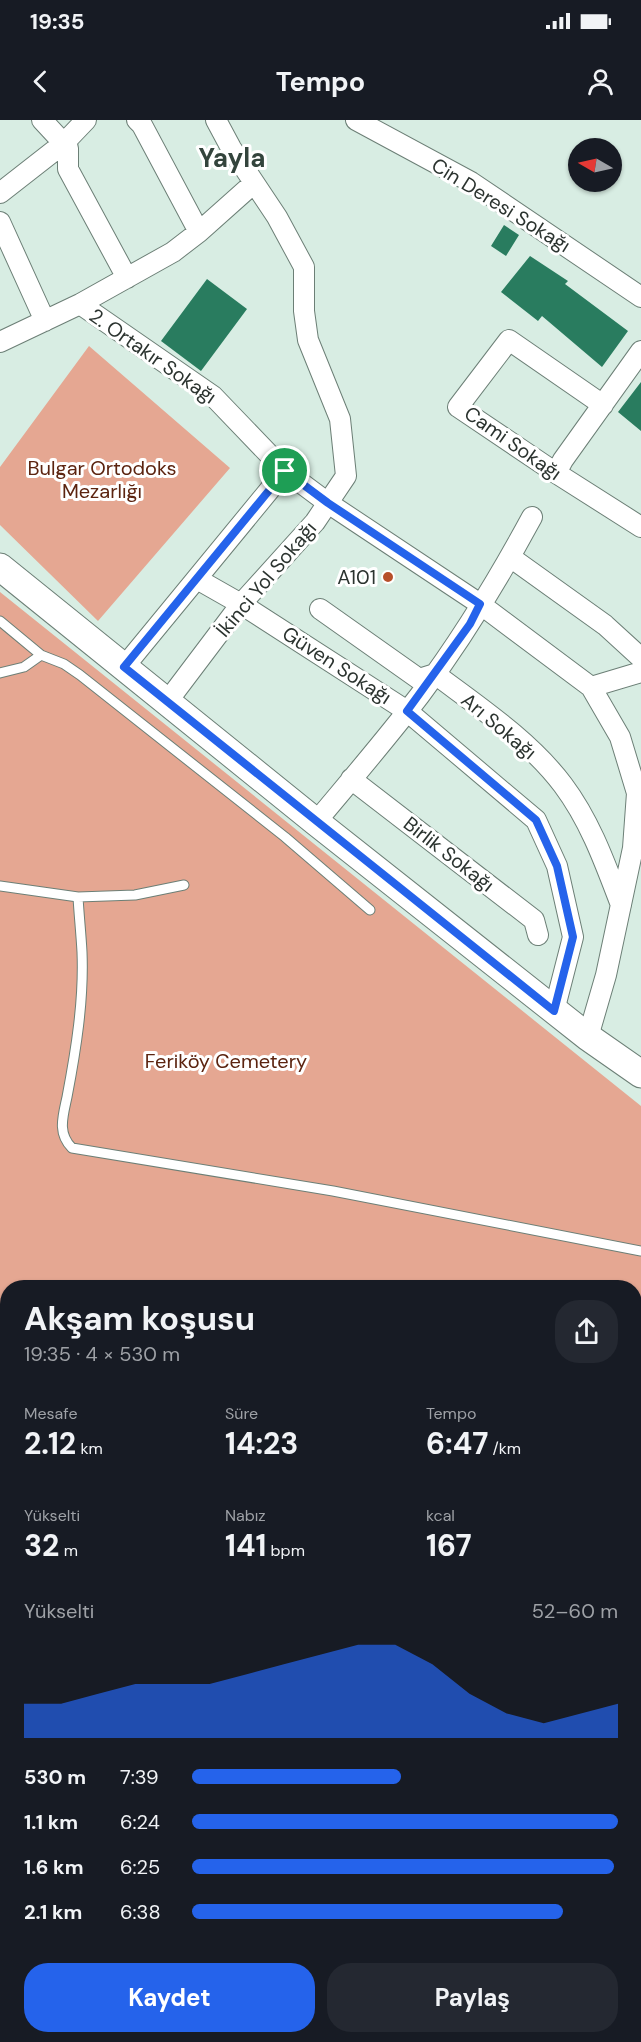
<!DOCTYPE html>
<html lang="tr">
<meta charset="utf-8">
<style>
:root{--surface:#171b24;--page:#242831;--text:#f1f3f6;--muted:#9ea1a6;--accent:#2563eb}
body{margin:0;font-family:"DM Sans",sans-serif;background:var(--page);color:var(--text);height:100vh;display:flex;flex-direction:column;font-size:22px;white-space:nowrap}
*{box-sizing:border-box;margin:0}
p{font-size:20px;color:var(--muted)}
.icon{flex:none;width:33px;height:33px;fill:none;stroke:currentColor;stroke-width:2;stroke-linecap:round;stroke-linejoin:round}
.map{position:relative;flex:1;overflow:hidden}
.side{position:absolute;left:0px;top:1160px;width:642px;height:764px;display:flex;flex-direction:column;background:var(--surface);border-radius:24px 24px 0 0;box-shadow:0 2px 4px #0004}
.side>*{flex:none}
.needle{width:39px;rotate:279deg}
.tools{position:absolute;left:568px;top:18px;display:grid;gap:12px}
.tools a{display:grid;place-items:center;width:54px;height:54px;border-radius:50%;background:var(--surface);box-shadow:0 2px 4px #0004;font-size:30px}
.pin{position:absolute;display:grid;place-items:center;width:51px;height:51px;color:#fff;margin:-26px;border:3px solid #fff;border-radius:50%;box-shadow:0 2px 6px #0007}
.round{display:grid;place-items:center;flex:none;width:63px;height:63px;border-radius:24px;background:var(--page)}
.overview{display:flex;align-items:center;justify-content:space-between;height:102px;padding:0 24px}
h1{font-size:33px;font-weight:700;line-height:45px}
.metrics{display:grid;grid-template-columns:repeat(3,1fr);gap:9px;height:102px;padding:6px 24px}
.metrics div{display:grid;align-content:center}
.metrics b{font-size:30px;font-weight:700}
.metrics small{font-size:16px;font-weight:400}
.metrics p{font-size:16px}
.chart{height:168px;padding:12px 24px}
.chart p{display:flex;justify-content:space-between}
.chart svg{width:100%;height:108px;margin-top:6px;fill:var(--accent);opacity:.7}
.button{display:flex;gap:12px;margin-top:auto;padding:12px 24px}
.button a{flex:1;height:69px;border-radius:24px;background:var(--accent);color:#fff;font-size:24px;font-weight:700;line-height:69px;text-align:center}
.button a+a{background:var(--page);color:var(--text)}
ul{padding:0 24px;list-style:none;font-size:20px}
li{display:grid;grid-template-columns:96px 72px 1fr;align-items:center;height:45px}
li i{height:15px;border-radius:8px;background:var(--accent)}
.status{display:flex;justify-content:space-between;align-items:center;height:42px;padding:0 30px;background:var(--surface);direction:ltr}
.status svg{height:16px;fill:currentColor}
header{display:flex;justify-content:space-between;align-items:center;height:78px;padding:0 24px;background:var(--surface);font-size:27px;font-weight:700}
.map>svg:first-child{display:block}
.green{fill:#e5a792}
.building{fill:#297c5f}
.lines{fill:none;stroke-linecap:round;stroke-linejoin:round}
.lane-casing{stroke:#6c7f76;stroke-width:11}
.street-casing{stroke:#6c7f76;stroke-width:22}
.secondary-casing{stroke:#6c7f76;stroke-width:29}
.primary-casing{stroke:#6c7f76;stroke-width:32}
.lane{stroke:#fff;stroke-width:9}
.street{stroke:#fff;stroke-width:20}
.secondary{stroke:#fff;stroke-width:27}
.primary{stroke:#fff;stroke-width:30}
.route-casing{stroke:#fff;stroke-width:12}
.route{stroke:#2563eb;stroke-width:8}
.poi-dot{fill:#b74f2a;stroke:#fff;stroke-width:2}
.labels{text-anchor:middle;dominant-baseline:central;stroke-width:6;stroke-linejoin:round;paint-order:stroke}
.street-label{font-size:20px;fill:#2b332f;stroke:#fff}
.park-label{font-size:20px;fill:#5c2410;stroke:#fff}
.poi-label{font-size:20px;fill:#2b332f;stroke:#fff;text-anchor:end}
.district-label{font-size:26px;font-weight:bold;fill:#33443c;stroke:#fff}
</style>
<div class="status"><b>19:35</b><svg viewBox="0 0 49 12"><path d="M0 12V9h3v3zM5 12V6h3v6zM10 12V3h3v9zM15 12V0h3v12zM26 1h20v11H26zM47 4h2v5h-2z"/></svg></div>
<header><svg class="icon" aria-label="back" viewBox="0 0 24 24"><path d="M15 5l-7 7 7 7"/></svg>Tempo<svg class="icon" aria-label="person" viewBox="0 0 24 24"><circle cx="12" cy="8" r="4"/><path d="M4 21q1-7 8-7t8 7"/></svg></header>
<div class="map">
<svg width="641" height="1922" viewBox="0 0 641 1922">
<rect width="100%" height="100%" fill="#d8ede3"/>
<path class="green" d="M89,226L230,348L98,501L0,405V347Z
M0,472L641,986V1794L634,1792V1167H8L7,1486L0,1481Z"/>
<path class="building" d="M504,105L519,115L506,136L491,126Z
M530,136L568,161L565,164L628,211L602,247L542,196L538,201L501,172Z
M207,159L247,189L201,251L161,221Z
M641,262V311L618,292Z"/>
<g class="lines">
<defs>
<path id="lane" d="M0,501L41,535
M0,553L24,547L41,535L64,544L80,555L285,717L370,790
M0,766L78,777L135,775L184,765
M78,777C79,795 81,813 82,832C84,880 76,930 67,977C63,996 57,1013 72,1028L333,1071L641,1131
M0,1230L8,1232
M634,1384H641"/>
<path id="street" d="M42,0L68,28V49L127,158
M137,0L142,5L199,112
M356,0L471,62L641,177
M0,73L64,23L86,0
M0,102L45,201
M80,184L213,276L285,351L328,383L480,484L591,567L620,617L637,673L633,728L606,855L588,917
M0,222L80,184L173,132L199,112L254,63
M603,285L509,220L458,287L556,353L641,407
M556,353L563,340L641,231
M510,437L605,505L641,538
M197,459L241,484L407,591L536,700L557,746L573,817L554,891
M320,489L419,559L435,554C479,587 530,621 563,665C590,701 605,743 621,785
M124,547L285,351
M591,567L641,552
M167,582L241,484L315,402L346,356L340,299L308,220L304,191V147L277,97L231,28L216,0
M351,659L534,800L538,815
M316,702C351,660 387,618 420,575C462,519 499,458 532,397
M415,1922L429,1916"/>
<path id="secondary" d="M0,447L316,702L588,917L641,954"/>
<path id="primary" d="M0,1507L8,1511
M0,1536L8,1540
M0,1742L8,1736
M0,1795L8,1796
M634,1819L641,1822
M0,1840L8,1841
M634,1847L641,1848
M0,1862H8
M634,1870L641,1871
M634,1914L641,1915"/>
</defs>
<use href="#lane" class="lane-casing"/>
<use href="#street" class="street-casing"/>
<use href="#secondary" class="secondary-casing"/>
<use href="#primary" class="primary-casing"/>
<use href="#lane" class="lane"/>
<use href="#street" class="street"/>
<use href="#secondary" class="secondary"/>
<use href="#primary" class="primary"/>
</g>
<g class="lines">
<defs>
<path id="route" d="M285,351L328,383L480,484L470,504L407,591L536,700L557,746L573,817L554,891L124,547Z"/>
</defs>
<use href="#route" class="route-casing"/>
<use href="#route" class="route"/>
</g>
<circle class="poi-dot" cx="388" cy="457" r="6"/>
<g class="labels">
<g class="street-label">
<text transform="translate(501 85) rotate(32)">Cin Deresi Sokağı</text>
<text transform="translate(153 236) rotate(35)">2. Ortakır Sokağı</text>
<text transform="translate(513 323) rotate(35)">Cami Sokağı</text>
<text transform="translate(266 459) rotate(-50)">İkinci Yol Sokağı</text>
<text transform="translate(337 545) rotate(33)">Güven Sokağı</text>
<text transform="translate(499 606) rotate(40)">Arı Sokağı</text>
<text transform="translate(449 734) rotate(38)">Birlik Sokağı</text>
</g>
<g class="park-label">
<text x="102" y="348">Bulgar Ortodoks<tspan x="102" dy="23">Mezarlığı</tspan></text>
<text x="226" y="941">Feriköy Cemetery</text>
</g>
<g class="poi-label">
<text x="376" y="457">A101</text>
</g>
<g class="district-label">
<text x="232" y="38">Yayla</text>
</g>
</g>
</svg>
<div class="tools">
<a><svg class="needle" viewBox="-14 -14 28 28"><path d="M0-13l5 13h-10z" fill="#e53935"/><path d="M0 13l5-13h-10z" fill="#9ea1a6"/></svg></a>
</div>
<div class="pin" style="left:285px;top:351px;background:#1e9e55"><svg class="icon" aria-label="arrive" viewBox="0 0 24 24"><path d="M6 21V4h12l-3 4 3 4H6"/></svg></div>
<section class="side">
<div class="overview"><div><h1>Akşam koşusu</h1><p>19:35 · 4 × 530 m</p></div><a class="round"><svg class="icon" aria-label="share" viewBox="0 0 24 24"><path d="M12 15V3M7 8l5-5 5 5M5 13v7h14v-7"/></svg></a></div>
<div class="metrics">
<div><p>Mesafe</p><b>2.12<small> km</small></b></div>
<div><p>Süre</p><b>14:23</b></div>
<div><p>Tempo</p><b>6:47<small> /km</small></b></div>
</div>
<div class="metrics">
<div><p>Yükselti</p><b>32<small> m</small></b></div>
<div><p>Nabız</p><b>141<small> bpm</small></b></div>
<div><p>kcal</p><b>167</b></div>
</div>
<div class="chart"><p><span>Yükselti</span>52–60 m</p>
<svg viewBox="0 0 160 44" preserveAspectRatio="none"><path d="M0 44V30L10 30L20 26L30 22L40 22L50 22L60 18L70 14L80 10L90 6L100 6L110 14L120 26L130 34L140 38L150 34L160 30V44z"/></svg>
</div>
<ul>
<li><b>530 m</b>7:39<i style="width:49%"></i></li>
<li><b>1.1 km</b>6:24<i style="width:100%"></i></li>
<li><b>1.6 km</b>6:25<i style="width:99%"></i></li>
<li><b>2.1 km</b>6:38<i style="width:87%"></i></li>
</ul>
<div class="button"><a>Kaydet</a><a>Paylaş</a></div>
</section>
</div>
